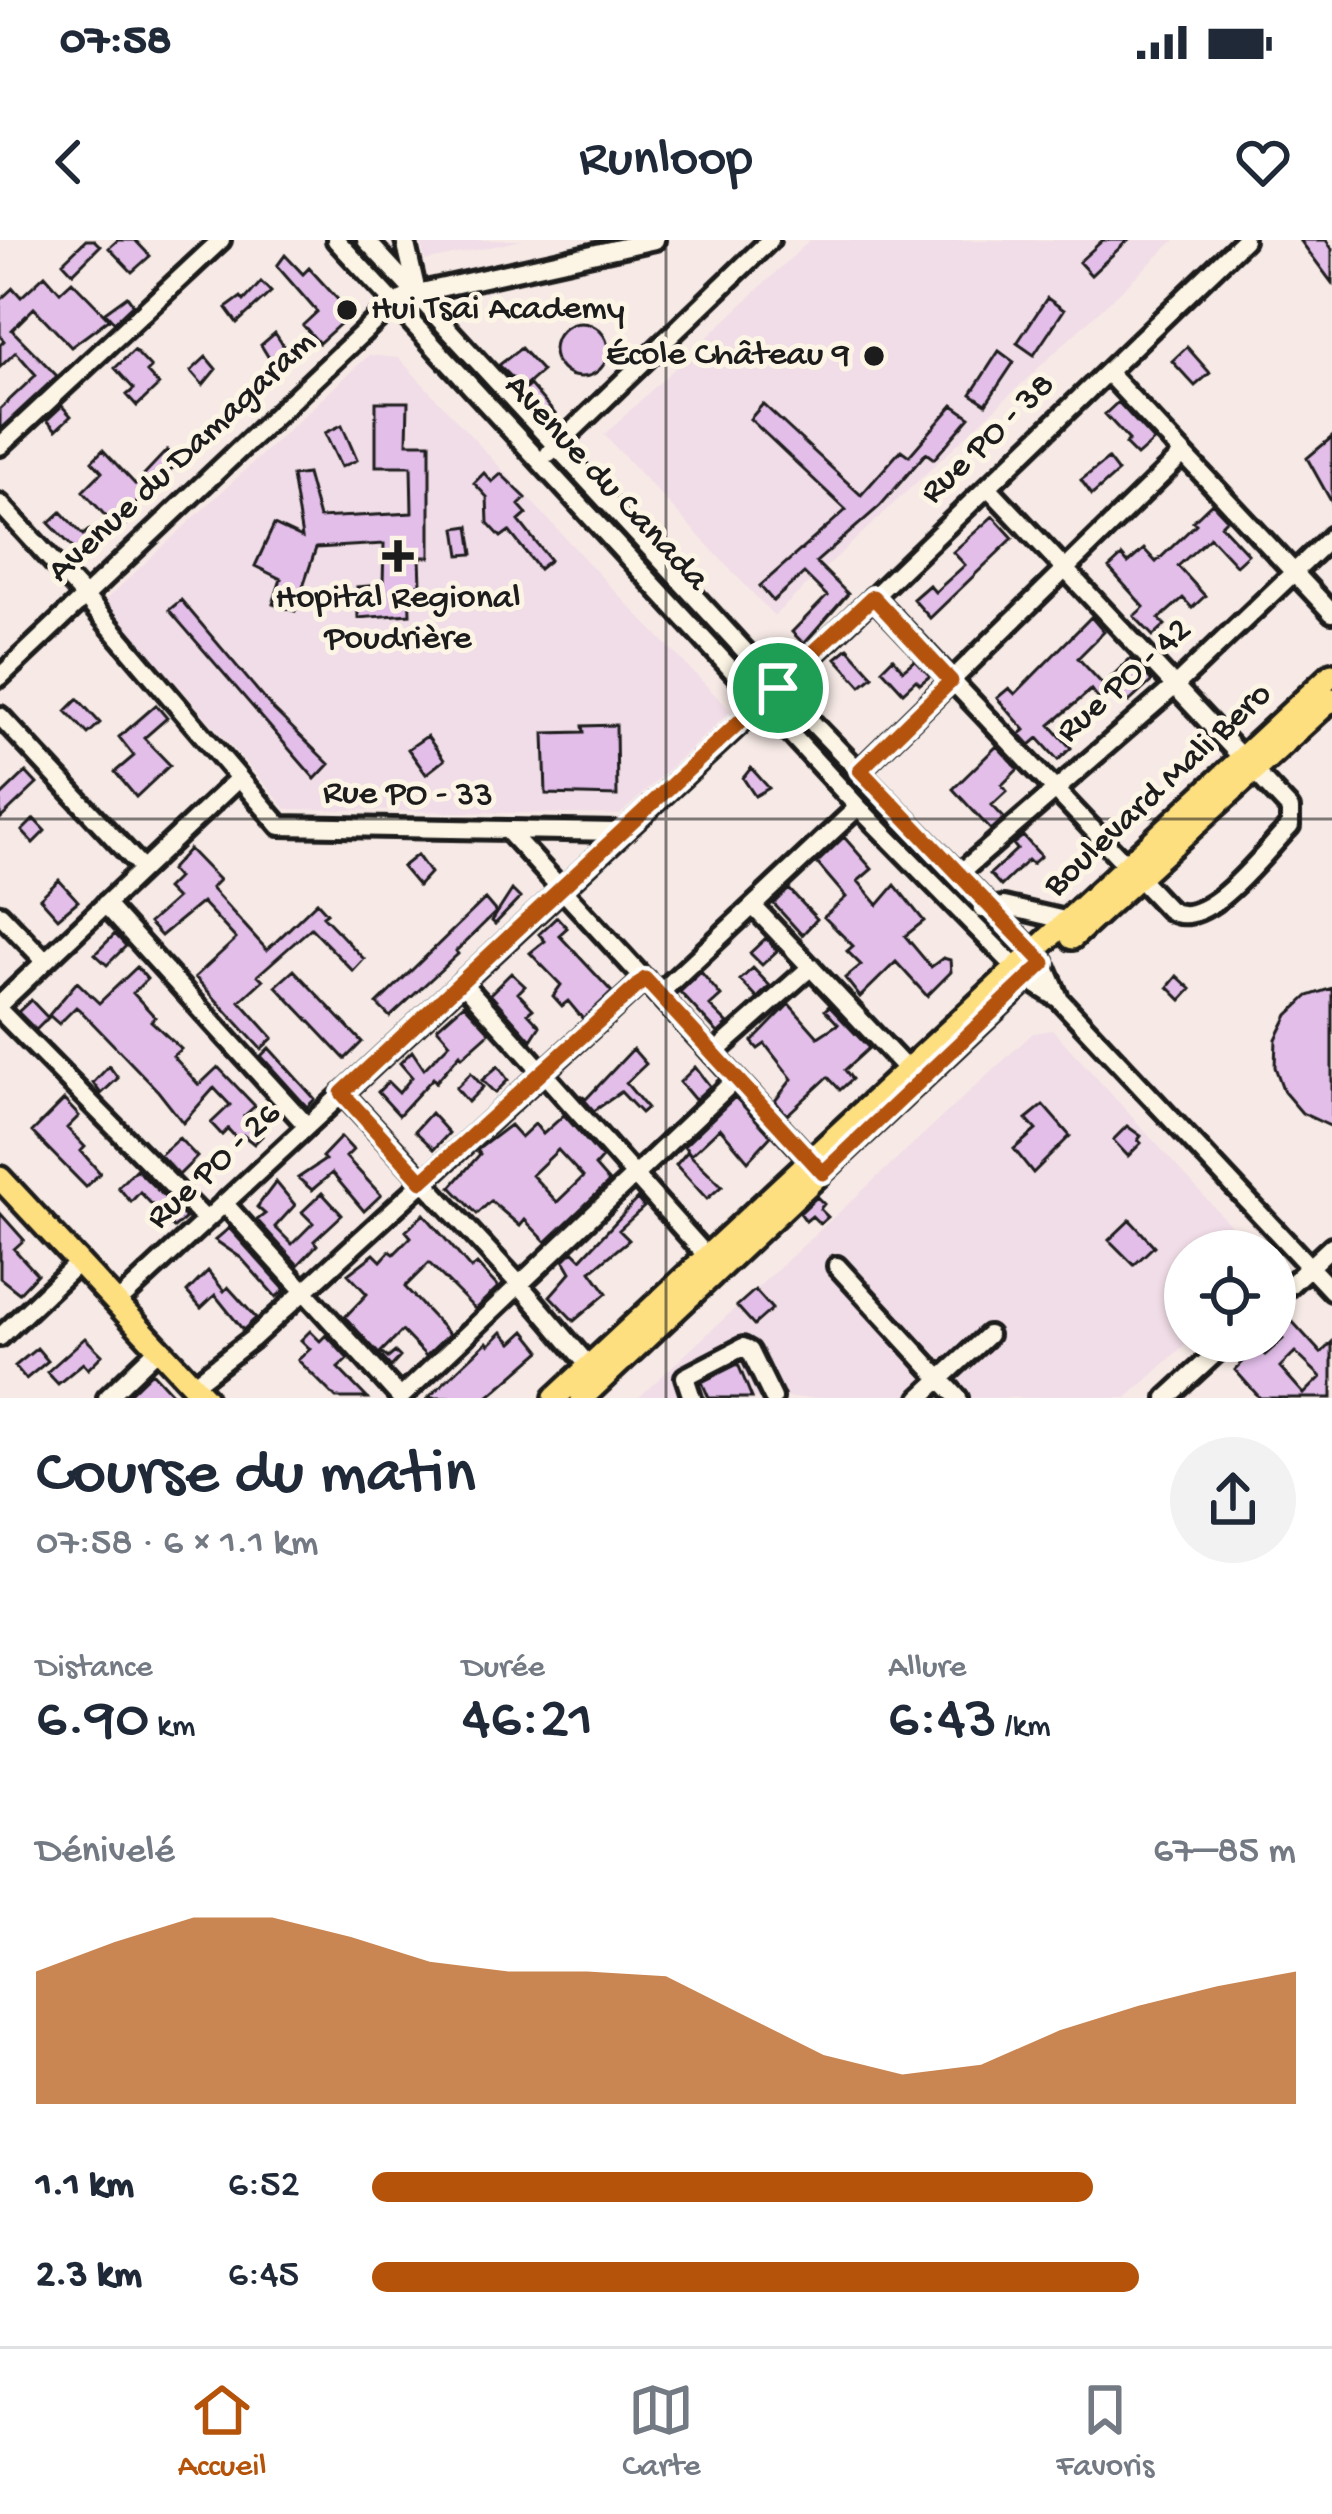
<!DOCTYPE html>
<html lang="fr">
<meta charset="utf-8">
<style>
:root{--surface:#fff;--page:#f2f2f3;--text:#1f2937;--muted:#747a83;--line:#e0e1e3;--accent:#b45309}
body{margin:0;font-family:"Gochi Hand",sans-serif;background:var(--page);color:var(--text);height:100vh;display:flex;flex-direction:column;font-size:45px;white-space:nowrap}
*{box-sizing:border-box;margin:0}
p{font-size:39px;color:var(--muted)}
.icon{flex:none;width:66px;height:66px;fill:none;stroke:currentColor;stroke-width:2;stroke-linecap:round;stroke-linejoin:round}
.map{position:relative;height:1158px;overflow:hidden}
.panel{display:flex;flex-direction:column;background:var(--surface);flex:1}
.panel>*{flex:none}
.fabs{position:absolute;left:1164px;top:990px;display:grid;gap:24px}
.fabs a{display:grid;place-items:center;width:132px;height:132px;border-radius:50%;background:var(--surface);box-shadow:0 3px 9px #0004;font-size:60px}
.pin{position:absolute;display:grid;place-items:center;width:102px;height:102px;color:#fff;margin:-51px;border:6px solid #fff;border-radius:50%;box-shadow:0 3px 12px #0007}
.round{display:grid;place-items:center;flex:none;width:126px;height:126px;border-radius:63px;background:var(--page)}
.overview{display:flex;align-items:center;justify-content:space-between;height:204px;padding:0 36px}
h1{font-size:66px;font-weight:600;line-height:90px}
.metrics{display:grid;grid-template-columns:repeat(3,1fr);gap:18px;height:204px;padding:12px 36px}
.metrics div{display:grid;align-content:center}
.metrics b{font-size:60px;font-weight:600}
.metrics small{font-size:33px;font-weight:400}
.metrics p{font-size:33px}
.chart{height:336px;padding:24px 36px}
.chart p{display:flex;justify-content:space-between}
.chart svg{width:100%;height:216px;margin-top:12px;fill:var(--accent);opacity:.7}
ul{padding:0 36px;list-style:none;font-size:39px}
li{display:grid;grid-template-columns:192px 144px 1fr;align-items:center;height:90px}
li i{height:30px;border-radius:15px;background:var(--accent)}
.status{display:flex;justify-content:space-between;align-items:center;height:84px;padding:0 60px;background:var(--surface);direction:ltr}
.status svg{height:33px;fill:currentColor}
header{display:flex;justify-content:space-between;align-items:center;height:156px;padding:0 36px;background:var(--surface);font-size:54px;font-weight:600}
.tab-bar{display:flex;justify-content:space-around;align-items:center;height:168px;border-top:3px solid var(--line);background:var(--surface);font-size:33px;color:var(--muted)}
.tab-bar a{display:grid;justify-items:center;gap:6px}
.tab-bar .on{color:var(--accent)}
.map>svg:first-child{display:block}
.built{fill:#f1dde7}
.building{fill:#e2bee9;stroke:#1c1c1c;stroke-width:3;fill-rule:evenodd}
.lines{fill:none;stroke-linecap:round;stroke-linejoin:round}
.minor-casing{stroke:#1c1c1c;stroke-width:26}
.major-casing{stroke:#1c1c1c;stroke-width:30}
.minor{stroke:#fcf5e5;stroke-width:16}
.major{stroke:#fedf80;stroke-width:21}
.route-casing{stroke:#fff;stroke-width:24}
.route{stroke:#b45309;stroke-width:15}
.grid{fill:none;stroke:#1c1c1c;stroke-width:3;stroke-opacity:0.55}
.poi-dot{fill:#1c1c1c;stroke:#fcf5e5;stroke-width:4.5}
.labels{text-anchor:middle;dominant-baseline:central;stroke-width:10;stroke-linejoin:round;paint-order:stroke}
.poi-label{font-size:36px;fill:#1c1c1c;stroke:#fcf5e5;text-anchor:start}
.street-label{font-size:36px;fill:#1c1c1c;stroke:#fcf5e5}
</style>
<div class="status"><b>07:58</b><svg viewBox="0 0 49 12"><path d="M0 12V9h3v3zM5 12V6h3v6zM10 12V3h3v9zM15 12V0h3v12zM26 1h20v11H26zM47 4h2v5h-2z"/></svg></div>
<header><svg class="icon" aria-label="back" viewBox="0 0 24 24"><path d="M15 5l-7 7 7 7"/></svg>Runloop<svg class="icon" aria-label="heart" viewBox="0 0 24 24"><path d="M12 20l-8-8c-3-5 5-10 8-4 3-6 11-1 8 4z"/></svg></header>
<div class="map">
<svg width="1332" height="1158" viewBox="0 0 1332 1158">
<rect width="100%" height="100%" fill="#f7eae6"/>
<filter id="ink" filterUnits="userSpaceOnUse"><feTurbulence type="fractalNoise" baseFrequency=".00833" numOctaves="2"/><feDisplacementMap in="SourceGraphic" scale="24" xChannelSelector="R" yChannelSelector="G"/><feConvolveMatrix kernelMatrix="1 2 1 2 8 2 1 2 1" color-interpolation-filters="sRGB"/></filter>
<g filter="url(#ink)">
<path class="built" d="M420,0H523L425,21Z
M810,0H1175L774,376L604,195Z
M369,115L399,118L609,345L731,471L620,575L286,569L104,361Z
M1053,790L1254,1011H1185V1101H1189L1127,1158H638L1033,793Z"/>
<path class="building" d="M86,0H94L100,6L73,33L63,22Z
M118,0H135L150,16L132,32L109,8Z
M1103,0H1128L1091,35L1079,22Z
M1300,0H1326L1332,9V43Z
M285,15L303,34L309,28L351,74L319,103L303,85L317,72L277,26Z
M45,35L60,52L72,41L109,79L71,107L34,68L12,90L57,136L0,189V169L36,135L16,112L0,127V105L4,101L0,96V60L13,48L21,57Z
M261,42L271,52L237,83L226,68L241,57L244,61Z
M127,56L133,64L114,82L105,72Z
M1047,58L1064,70L1034,115L1017,103Z
M554 110a27 27 0 1 1 54 0a27 27 0 1 1-54 0Z
M275,93L287,111L272,123L261,105Z
M1187,107L1210,133L1195,146L1172,121Z
M521,108L542,131L523,148L499,125Z
M134,110L151,128L147,132L159,145L137,166L127,155L134,149L115,128Z
M999,111L1014,122L986,164L971,154Z
M206,117L216,129L203,145L191,131Z
M530,145L555,174L548,179L523,151Z
M376,162H408L407,203H430V317H420L421,345H409L410,374L358,378L357,347L383,345L384,304L316,308L295,371L273,364L281,339L255,326L274,285L302,298L292,236L307,234L319,278L412,273L411,226H376Z
M1118,162L1154,201L1137,216L1125,204L1129,200L1105,174Z
M763,164L861,255L901,210L909,216L953,165L970,177L934,219L926,213L880,266L816,322L848,354L804,404L792,392L827,356L804,333L773,361L760,346L846,270L750,179Z
M62,166L71,176L56,190L47,180Z
M342,185L357,220L341,227L325,193Z
M1332,197V263L1307,218Z
M103,210L135,244L167,210L177,224L123,276L126,284L119,291L83,251L102,232L92,221Z
M1108,219L1118,232L1092,255L1081,240Z
M484,233L492,242L501,234L526,258L519,265L527,274L519,281L550,320L539,329L509,291L501,297L488,283L487,257L474,243Z
M1212,263L1227,279L1221,285L1248,314L1236,325L1210,297L1178,326L1205,356L1192,368L1183,358L1159,379L1165,385L1153,396L1134,376L1144,367L1109,328L1122,316L1128,323L1144,309L1156,322L1196,284L1193,281Z
M61,272L83,295L89,290L99,301L82,317L49,283Z
M993,276L1013,298L930,378L913,359L929,345L935,352L965,325L953,312Z
M469,286L473,314L460,315L456,288Z
M181,360L273,469L329,524L315,539L169,370Z
M1091,377L1104,392L1078,418L1108,450L1098,459L1091,450L1050,485L1071,508L1058,520L1038,498L1030,505L1020,494L1025,490L997,458L1009,448L1015,454Z
M848,408L873,436L861,446L836,418Z
M893,418L903,430L915,420L930,436L920,444L916,440L903,452L882,429Z
M1131,418L1152,441L1129,462L1108,440Z
M78,459L100,483L88,494L66,471Z
M156,465L167,478L144,498L170,525L136,557L115,532L134,516L119,497Z
M616,485L617,556L546,554L544,493L584,492L583,486Z
M427,496L444,520L426,534L408,509Z
M997,506L1018,529L1002,545L1007,551L992,565L1004,578L991,590L953,549Z
M751,528L769,548L755,556L743,538Z
M26,532L37,544L0,579V557Z
M34,579L45,591L33,603L22,591Z
M1023,596L1041,616L1032,624L1028,620L1001,646L990,634L1017,609L1013,604Z
M844,597L872,629L858,641L878,665L895,645L924,681L905,696L931,727L943,718L950,720L951,732L927,756L896,722L860,757L845,738L861,725L847,711L853,706L824,677L846,657L817,623Z
M189,609L219,640L211,648L267,710L317,662L327,673L323,676L364,719L353,731L311,688L258,735L263,740L240,761L273,798L261,809L195,737L236,699L202,662L161,696L149,683L176,659L166,649L177,638L170,630Z
M417,615L430,633L418,646L402,627Z
M59,640L78,661L58,678L40,658Z
M789,649L817,679L802,695L774,664Z
M512,650L520,658L495,684L492,681Z
M485,659L496,672L456,711L458,714L390,777L377,764Z
M557,677L567,688L559,695L612,752L583,779L568,761L562,766L553,756L561,745L530,713L545,701L539,694Z
M115,694L126,706L107,725L95,714Z
M766,698L777,711L762,725L750,713Z
M137,727L147,739L133,753L155,777L151,781L181,809L173,816L199,845L218,827L255,866L244,876L262,896L254,904L243,895L238,900L228,889L222,895L211,883L230,865L214,848L183,883L158,851L81,771L76,767L59,784L49,775L77,742L99,763Z
M753,728L770,746L757,758L740,740Z
M294,730L362,802L345,819L276,746Z
M701,732L721,756L710,766L728,784L718,793L680,752Z
M511,733L525,746L518,753L533,769L528,773L540,786L531,800L490,754Z
M1177,736L1191,749L1181,760L1168,747Z
M1332,748V887L1302,873L1284,852L1275,827L1276,799L1288,775L1308,756Z
M31,760L48,778L36,790L18,772Z
M464,764L490,792L462,817L460,814L436,842L433,838L399,875L378,852L388,842L399,853L412,837L400,823L412,811L424,829L450,803L437,788Z
M789,764L818,797L838,784L825,770L829,766L869,808L845,830L852,839L840,850L828,837L787,875L775,861L792,839L765,804L758,809L752,802Z
M269,808L315,859L307,867L261,816Z
M633,809L646,824L626,843L647,868L641,873L621,852L594,871L580,855L586,859Z
M109,826L118,838L101,854L93,843Z
M498,826L508,840L495,853L482,840Z
M695,827L710,846L695,860L680,842Z
M471,833L483,847L468,862L456,848Z
M735,857L771,896L748,921L720,888L691,915L684,906Z
M64,860L79,876L67,888L85,907L81,911L100,933L86,947L32,892Z
M1043,865L1070,896L1033,933L1014,909L1036,890L1026,879Z
M431,873L449,893L434,909L415,891Z
M564,875L602,918L595,926L609,942L546,1002L525,980L520,986L491,961L477,974L451,947L480,914L477,910L510,885L521,897L535,884L543,894ZM558,910L583,937L557,962L532,935Z
M1127,886L1141,896L1138,900L1141,903L1128,916L1113,900Z
M341,897L353,910L346,917L381,955L364,971L332,933L312,950L298,938L325,920L322,917Z
M179,898L197,917L179,935L160,915Z
M687,912L722,946L707,959L676,925Z
M136,929L186,978L174,988L140,952L131,962L118,947Z
M276,942L295,965L275,987L292,1004L313,983L302,972L322,953L342,975L314,1001L317,1005L298,1025L257,980L265,974L257,967Z
M817,957L824,964L820,969L828,977L820,984L812,976L806,981L800,973Z
M637,959L644,967L619,990L629,1000L591,1031L607,1053L574,1081L550,1056L571,1032L564,1020L573,1011L581,1019Z
M0,973L24,1000L14,1009L37,1034L19,1053L0,1038Z
M424,974L471,1029L477,1024L498,1047L475,1069L429,1023L405,1047L449,1094L426,1116L402,1091L381,1112L388,1118L395,1112L400,1117L391,1127L345,1077L367,1054L348,1034L374,1014L381,1021L390,1011L394,1014L411,997L406,991Z
M1130,980L1154,1006L1134,1025L1109,1000Z
M229,988L285,1050L276,1057L241,1018L215,1000Z
M208,1031L224,1051L228,1047L256,1078L243,1090L215,1055L201,1068L187,1052Z
M755,1050L772,1069L754,1085L737,1066Z
M1282,1070L1321,1113L1332,1102V1158H1260L1235,1130L1249,1116L1241,1108L1248,1101L1265,1115L1283,1099L1275,1088V1073ZM1295,1112L1321,1137L1304,1154L1280,1127Z
M310,1091L320,1101L326,1095L348,1119L338,1128L367,1158H336L298,1120L310,1109L301,1100Z
M525,1091L541,1111L487,1158H428L487,1102L489,1105L502,1092L512,1103Z
M85,1098L102,1115L88,1129L83,1123L58,1144L47,1132Z
M37,1108L48,1121L26,1139L15,1126Z
M738,1124L752,1158H709L702,1142Z
M152,1132L176,1158H125Z"/>
<g class="lines">
<defs>
<path id="minor" d="M336,0L858,567L1027,739L1059,759L1332,1051
M366,0L779,448L1044,723L1059,758
M405,0L417,52
M1107,132L1332,373
M0,206L221,0
M549,213L770,0
M0,264L85,357L280,586L620,592
M873,357L1168,669C1204,696 1265,611 1290,586V569L988,247
M0,437L394,63L417,53L655,0
M0,476L143,629
M860,530L1183,214
M508,591L816,926
M959,634L1175,446L1332,296
M105,664L307,886
M753,666L914,837
M982,669L1004,666L1069,681
M0,674L45,721
M462,742L713,1023
M659,754L858,567
M0,764L238,539
M0,771L206,980
M713,814L811,727
M342,853L519,1044L595,1133
M224,963L401,1158
M837,1026L958,1158
M1275,1059L1332,1006
M118,1062L779,448L1244,0
M0,1097L80,1021
M193,1145L252,1099L645,739
M107,1158L160,1107
M400,1158L736,839
M692,1158L685,1137L743,1107L750,1111L773,1158
M920,1158L988,1095
M1167,1158L1229,1101"/>
<path id="major" d="M1072,698L1332,459
M0,938L205,1158
M555,1158L1332,434
M582,1158L1022,743"/>
</defs>
<use href="#minor" class="minor-casing"/>
<use href="#major" class="major-casing"/>
<use href="#minor" class="minor"/>
<use href="#major" class="major"/>
</g>
</g>
<g class="lines" filter="url(#ink)">
<defs>
<path id="route" d="M873,357L951,441L860,530L1044,723L823,933L645,739L422,941L342,853Z"/>
</defs>
<use href="#route" class="route-casing"/>
<use href="#route" class="route"/>
</g>
<path class="grid" d="M666,0V1158M0,579H1332"/>
<g class="poi-dot">
<circle cx="347" cy="70" r="12"/>
<circle cx="874" cy="116" r="12"/>
<path d="M392 298h12v12h12v12h-12v12h-12v-12h-12v-12h12z"/>
</g>
<g class="labels">
<g class="poi-label">
<text x="371" y="70">Hui Tsai Academy</text>
<text x="850" y="116" text-anchor="end">École Château 9</text>
<text x="398" y="359" text-anchor="middle">Hopital Regional<tspan x="398" dy="41">Poudrière</tspan></text>
</g>
<g class="street-label">
<text transform="translate(989 200) rotate(-44)">Rue PO - 38</text>
<text transform="translate(183 218) rotate(-43)">Avenue du Damagaram</text>
<text transform="translate(605 244) rotate(47)">Avenue du Canada</text>
<text transform="translate(1125 442) rotate(-42)">Rue PO - 42</text>
<text transform="translate(1159 551) rotate(-43)">Boulevard Mali Bero</text>
<text transform="translate(408 556) rotate(1)">Rue PO - 33</text>
<text transform="translate(215 927) rotate(-43)">Rue PO - 26</text>
</g>
</g>
</svg>
<div class="fabs">
<a><svg class="icon" aria-label="locate" viewBox="0 0 24 24"><circle cx="12" cy="12" r="6"/><path d="M12 2v4M12 18v4M2 12h4M18 12h4"/></svg></a>
</div>
<div class="pin" style="left:778px;top:448px;background:#1e9e55"><svg class="icon" aria-label="arrive" viewBox="0 0 24 24"><path d="M6 21V4h12l-3 4 3 4H6"/></svg></div>
</div>
<section class="panel">
<div class="overview"><div><h1>Course du matin</h1><p>07:58 · 6 × 1.1 km</p></div><a class="round"><svg class="icon" aria-label="share" viewBox="0 0 24 24"><path d="M12 15V3M7 8l5-5 5 5M5 13v7h14v-7"/></svg></a></div>
<div class="metrics">
<div><p>Distance</p><b>6.90<small> km</small></b></div>
<div><p>Durée</p><b>46:21</b></div>
<div><p>Allure</p><b>6:43<small> /km</small></b></div>
</div>
<div class="chart"><p><span>Dénivelé</span>67–85 m</p>
<svg viewBox="0 0 160 44" preserveAspectRatio="none"><path d="M0 44V17L10 11L20 6L30 6L40 10L50 15L60 17L70 17L80 18L90 26L100 34L110 38L120 36L130 29L140 24L150 20L160 17V44z"/></svg>
</div>
<ul>
<li><b>1.1 km</b>6:52<i style="width:78%"></i></li>
<li><b>2.3 km</b>6:45<i style="width:83%"></i></li>
</ul>
</section>
<nav class="tab-bar">
<a class="on"><svg class="icon" aria-label="home" viewBox="0 0 24 24"><path d="M3 11l9-7 9 7M6 9v11h12V9"/></svg>Accueil</a>
<a><svg class="icon" aria-label="map" viewBox="0 0 24 24"><path d="M3 6l6-2 6 2 6-2v14l-6 2-6-2-6 2zM9 4v14M15 6v14"/></svg>Carte</a>
<a><svg class="icon" aria-label="saved" viewBox="0 0 24 24"><path d="M7 4h10v16l-5-4-5 4z"/></svg>Favoris</a>
</nav>
